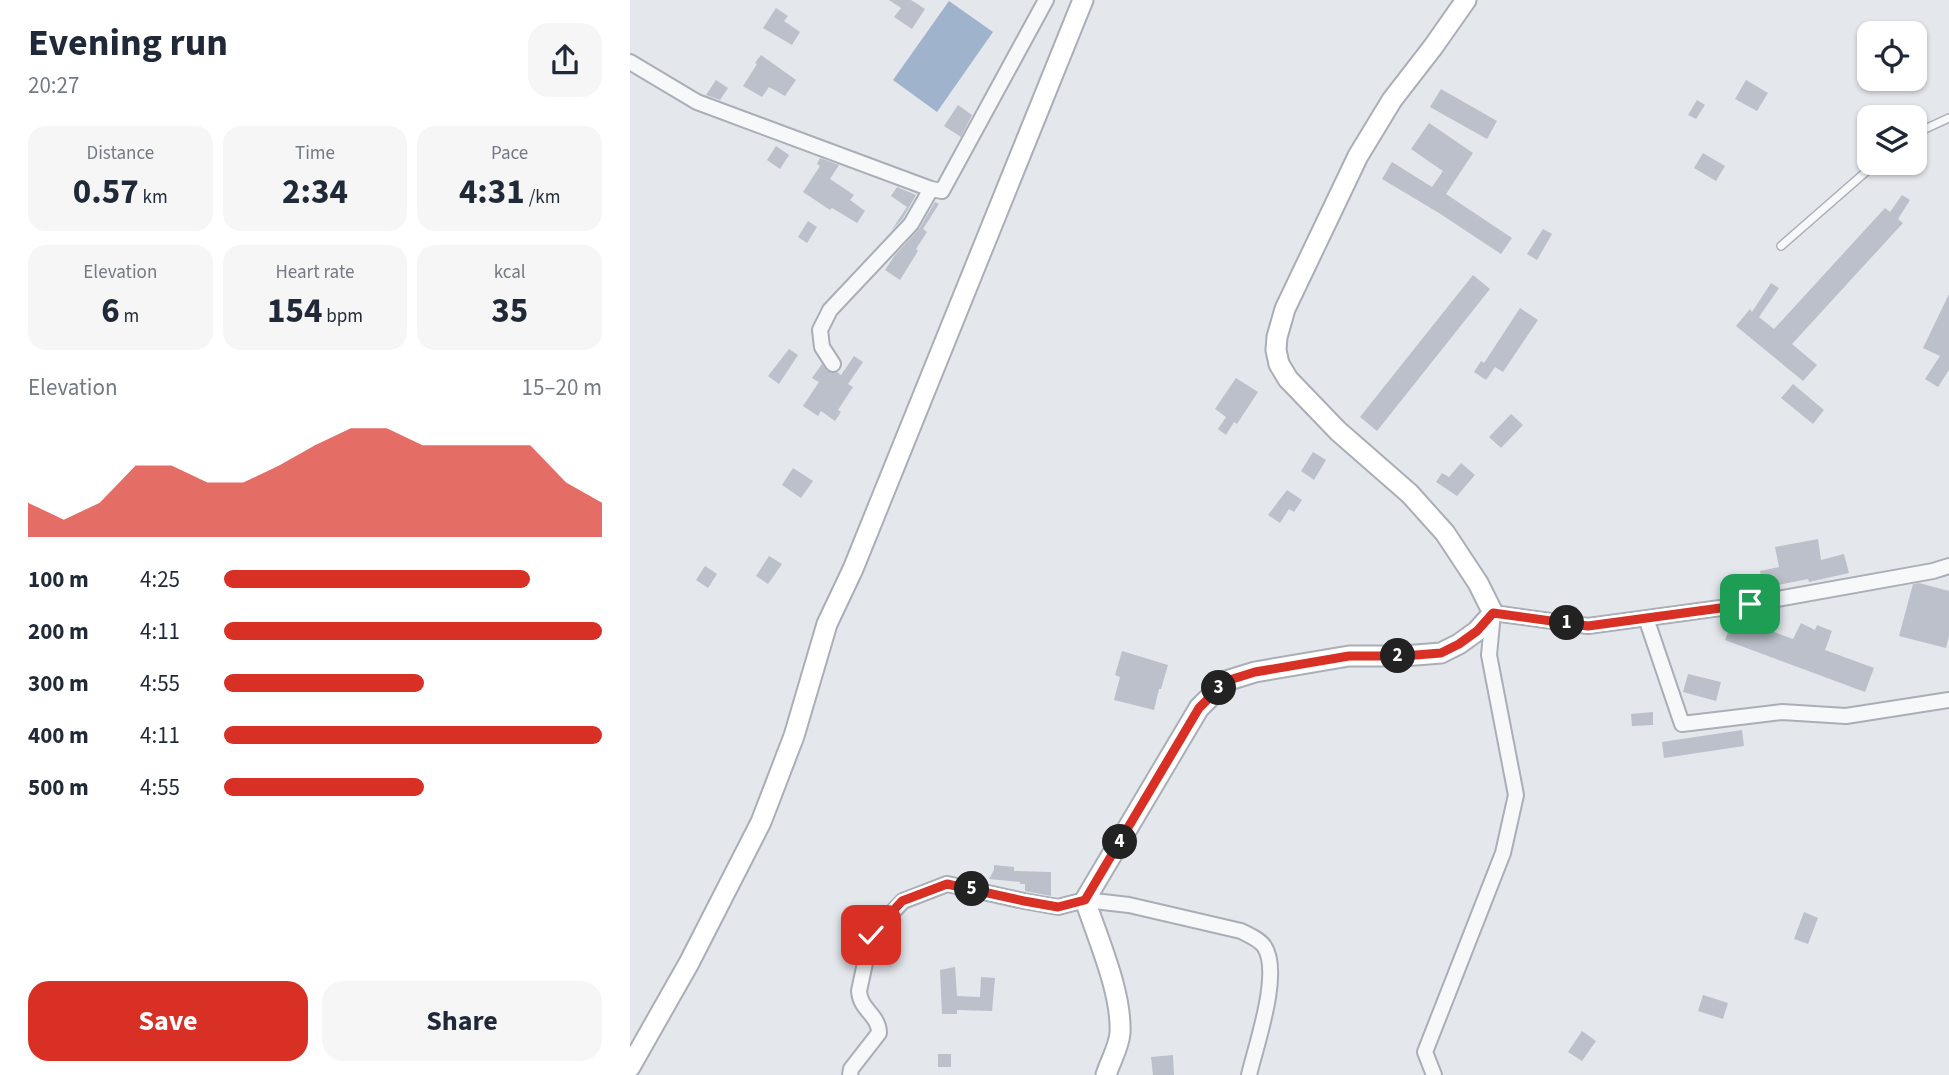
<!DOCTYPE html>
<meta charset="utf-8">
<style>
:root{--surface:#fff;--page:#f6f6f7;--text:#1f2937;--muted:#747a83;--accent:#d93025}
body{margin:0;font-family:"Source Sans 3",sans-serif;background:var(--page);color:var(--text);height:100vh;display:flex;flex-direction:column;font-size:26px;white-space:nowrap}
*{box-sizing:border-box;margin:0}
p{font-size:23px;color:var(--muted)}
.icon{flex:none;width:38px;height:38px;fill:none;stroke:currentColor;stroke-width:2;stroke-linecap:round;stroke-linejoin:round}
.map{position:relative;flex:1;overflow:hidden}
.drawer{display:flex;flex-direction:column;background:var(--surface);width:630px}
.drawer>*{flex:none}
.buttons{position:absolute;left:1227px;top:21px;display:grid;gap:14px}
.buttons a{display:grid;place-items:center;width:70px;height:70px;border-radius:14px;background:var(--surface);box-shadow:0 2px 5px #0004;font-size:35px}
.pin{position:absolute;display:grid;place-items:center;width:60px;height:60px;color:#fff;margin:-30px;border-radius:14px;box-shadow:0 4px 10px #0006}
.km{position:absolute;width:35px;height:35px;margin:-18px;border-radius:50%;background:#222;color:#fff;font-size:19px;line-height:35px;text-align:center}
.round{display:grid;place-items:center;flex:none;width:74px;height:74px;border-radius:21px;background:var(--page)}
.summary{display:flex;align-items:center;justify-content:space-between;height:119px;padding:0 28px}
h1{font-size:38px;font-weight:700;line-height:52px}
.stats{display:grid;grid-template-columns:repeat(3,1fr);gap:10px;height:119px;padding:7px 28px}
.stats div{display:grid;align-content:center;border-radius:18px;background:var(--page);text-align:center}
.stats b{font-size:35px;font-weight:700}
.stats small{font-size:19px;font-weight:400}
.stats p{font-size:19px}
.chart{height:196px;padding:14px 28px}
.chart p{display:flex;justify-content:space-between}
.chart svg{width:100%;height:126px;margin-top:7px;fill:var(--accent);opacity:.7}
.primary-button{display:flex;gap:14px;margin-top:auto;padding:14px 28px}
.primary-button a{flex:1;height:80px;border-radius:21px;background:var(--accent);color:#fff;font-size:28px;font-weight:700;line-height:80px;text-align:center}
.primary-button a+a{background:var(--page);color:var(--text)}
ul{padding:0 28px;list-style:none;font-size:23px}
li{display:grid;grid-template-columns:112px 84px 1fr;align-items:center;height:52px}
li i{height:18px;border-radius:9px;background:var(--accent)}
main{display:flex;flex:1;min-height:0}
.map>svg:first-child{display:block}
.water{fill:#9fb4cc}
.building{fill:#bbc0ca}
.lines{fill:none;stroke-linecap:round;stroke-linejoin:round}
.lane-casing{stroke:#a9aeb7;stroke-width:10}
.street-casing{stroke:#a9aeb7;stroke-width:18}
.secondary-casing{stroke:#a9aeb7;stroke-width:23}
.lane{stroke:#f7f8fa;stroke-width:7}
.street{stroke:#f7f8fa;stroke-width:14}
.secondary{stroke:#fff;stroke-width:19}
.route-casing{stroke:#fff;stroke-width:14}
.route{stroke:#d93025;stroke-width:9}
</style>
<main>
<section class="drawer">
<div class="summary"><div><h1>Evening run</h1><p>20:27</p></div><a class="round"><svg class="icon" aria-label="share" viewBox="0 0 24 24"><path d="M12 15V3M7 8l5-5 5 5M5 13v7h14v-7"/></svg></a></div>
<div class="stats">
<div><p>Distance</p><b>0.57<small> km</small></b></div>
<div><p>Time</p><b>2:34</b></div>
<div><p>Pace</p><b>4:31<small> /km</small></b></div>
</div>
<div class="stats">
<div><p>Elevation</p><b>6<small> m</small></b></div>
<div><p>Heart rate</p><b>154<small> bpm</small></b></div>
<div><p>kcal</p><b>35</b></div>
</div>
<div class="chart"><p><span>Elevation</span>15–20 m</p>
<svg viewBox="0 0 160 44" preserveAspectRatio="none"><path d="M0 44V32L10 38L20 32L30 19L40 19L50 25L60 25L70 19L80 12L90 6L100 6L110 12L120 12L130 12L140 12L150 25L160 32V44z"/></svg>
</div>
<ul>
<li><b>100 m</b>4:25<i style="width:81%"></i></li>
<li><b>200 m</b>4:11<i style="width:100%"></i></li>
<li><b>300 m</b>4:55<i style="width:53%"></i></li>
<li><b>400 m</b>4:11<i style="width:100%"></i></li>
<li><b>500 m</b>4:55<i style="width:53%"></i></li>
</ul>
<div class="primary-button"><a>Save</a><a>Share</a></div>
</section>
<div class="map">
<svg width="1319" height="1075" viewBox="0 0 1319 1075">
<rect width="100%" height="100%" fill="#e4e7ec"/>
<path class="water" d="M319,1L363,32L307,112L263,80Z"/>
<path class="building" d="M259,0H281L295,9L282,29L264,17L271,8Z
M146,8L158,16L154,21L170,32L162,45L133,28Z
M131,55L166,80L155,96L139,87L132,97L113,86L127,64L125,63Z
M86,80L98,88L90,100L76,95Z
M1116,80L1138,93L1127,111L1105,99Z
M811,89L867,121L857,139L800,107Z
M1067,100L1075,105L1066,119L1058,115Z
M328,105L342,115L331,137L314,126Z
M799,123L843,153L816,194L882,238L871,254L809,213L752,179L762,162L802,187L813,171L781,149Z
M146,146L159,155L150,169L137,160Z
M1073,153L1095,166L1086,181L1064,168Z
M190,158L209,165L200,179L224,195L220,200L235,211L227,223L202,208L200,210L173,192L190,166L187,164Z
M267,187L286,195L273,218L261,231L277,207L261,196Z
M1272,195L1280,200L1268,219L1273,223L1162,344L1187,365L1173,381L1106,326L1120,309L1122,312L1141,283L1149,288L1129,317L1144,329L1255,208L1260,212Z
M305,202L309,204L293,229L297,232L286,249L288,251L270,280L255,270L265,255L289,229Z
M178,221L187,227L177,243L168,237Z
M913,229L922,234L907,260L897,254Z
M843,275L860,289L747,431L730,417Z
M1319,294V370L1308,387L1295,379L1310,356L1293,348Z
M890,308L908,320L873,372L865,367L856,380L844,372L851,361L854,363Z
M159,349L168,355L149,384L138,376Z
M224,356L233,362L218,384L223,387L208,410L211,412L205,421L191,411L188,416L173,406L189,382L182,378L192,364L198,372H207L211,375Z
M606,378L628,392L607,424L604,422L596,435L588,429L596,417L585,409Z
M1163,384L1194,410L1183,424L1151,398Z
M881,414L893,425L871,448L859,437Z
M683,452L696,460L684,480L671,471Z
M831,463L845,475L827,496L806,482L812,473L819,477Z
M163,468L183,481L171,498L152,485Z
M657,490L672,500L664,512L659,509L650,523L638,515Z
M1188,539L1191,560L1214,554L1219,573L1179,582L1178,579L1133,588L1130,571L1149,567L1145,547Z
M139,556L152,564L138,584L126,576Z
M75,566L87,574L78,588L66,580Z
M1289,583L1319,591V636L1316,648L1269,636L1283,584Z
M1104,617L1163,639L1171,623L1185,630L1187,625L1202,631L1195,650L1244,668L1235,692L1095,640Z
M492,651L538,665L531,689H529L524,710L484,700L490,677L485,675Z
M1058,674L1091,682L1086,701L1053,692Z
M1023,712V725L1002,726L1001,714Z
M1112,730L1114,746L1034,758L1032,742Z
M364,865L384,867V871L421,872V896L395,891V884H390V882L359,879L364,870Z
M1174,912L1188,918L1178,944L1164,939Z
M325,967L327,996L350,997L351,977L365,978L362,1011L327,1010V1014H312L310,970Z
M1073,995L1098,1003L1093,1019L1068,1011Z
M952,1031L966,1041L952,1061L938,1052Z
M308,1054H321V1067H308Z
M543,1055L544,1075H523L521,1057Z"/>
<g class="lines">
<defs>
<path id="lane" d="M1284,134L1319,118
M1151,246L1246,163"/>
<path id="street" d="M0,62L67,102L301,189L312,191L416,0
M203,364L192,347L190,330L200,310L281,224L301,189
M1016,618L1052,724L1152,712L1216,716L1319,700
M220,1075L221,1069L249,1033C249,1015 230,1010 229,991L241,935L273,901L317,884L394,901L428,907L455,900L499,905L611,931C619,935 629,939 634,946C652,972 626,1045 619,1075
M804,1075L795,1052L873,853L886,795L859,655L863,613L958,626L1120,604L1303,571L1319,566"/>
<path id="secondary" d="M0,1067L59,963L131,822L164,736L197,624L223,569L453,0
M476,1075C480,1062 489,1047 490,1033C492,993 468,939 455,900L569,708L596,681L625,672L719,656H773L811,653L829,644L847,631L863,613L848,583L815,533L780,494L708,431L658,379L649,364L646,350L647,337L655,309L728,156L762,100L803,47L836,0"/>
</defs>
<use href="#lane" class="lane-casing"/>
<use href="#street" class="street-casing"/>
<use href="#secondary" class="secondary-casing"/>
<use href="#lane" class="lane"/>
<use href="#street" class="street"/>
<use href="#secondary" class="secondary"/>
</g>
<g class="lines">
<defs>
<path id="route" d="M241,935L272,901L317,884L394,901L428,907L455,900L569,708L596,681L625,672L719,656H773L811,653L829,644L847,631L863,613L958,626L1120,604"/>
</defs>
<use href="#route" class="route-casing"/>
<use href="#route" class="route"/>
</g>
</svg>
<div class="buttons">
<a><svg class="icon" aria-label="locate" viewBox="0 0 24 24"><circle cx="12" cy="12" r="6"/><path d="M12 2v4M12 18v4M2 12h4M18 12h4"/></svg></a>
<a><svg class="icon" aria-label="layers" viewBox="0 0 24 24"><path d="M12 4l9 5-9 5-9-5zM3 14l9 5 9-5"/></svg></a>
</div>
<div class="pin" style="left:1120px;top:604px;background:#1e9e55"><svg class="icon" aria-label="arrive" viewBox="0 0 24 24"><path d="M6 21V4h12l-3 4 3 4H6"/></svg></div>
<div class="pin" style="left:241px;top:935px;background:#d93025"><svg class="icon" aria-label="check" viewBox="0 0 24 24"><path d="M5 12l5 5 9-10"/></svg></div>
<b class="km" style="left:937px;top:623px">1</b>
<b class="km" style="left:768px;top:656px">2</b>
<b class="km" style="left:589px;top:688px">3</b>
<b class="km" style="left:490px;top:842px">4</b>
<b class="km" style="left:342px;top:889px">5</b>
</div>
</main>
